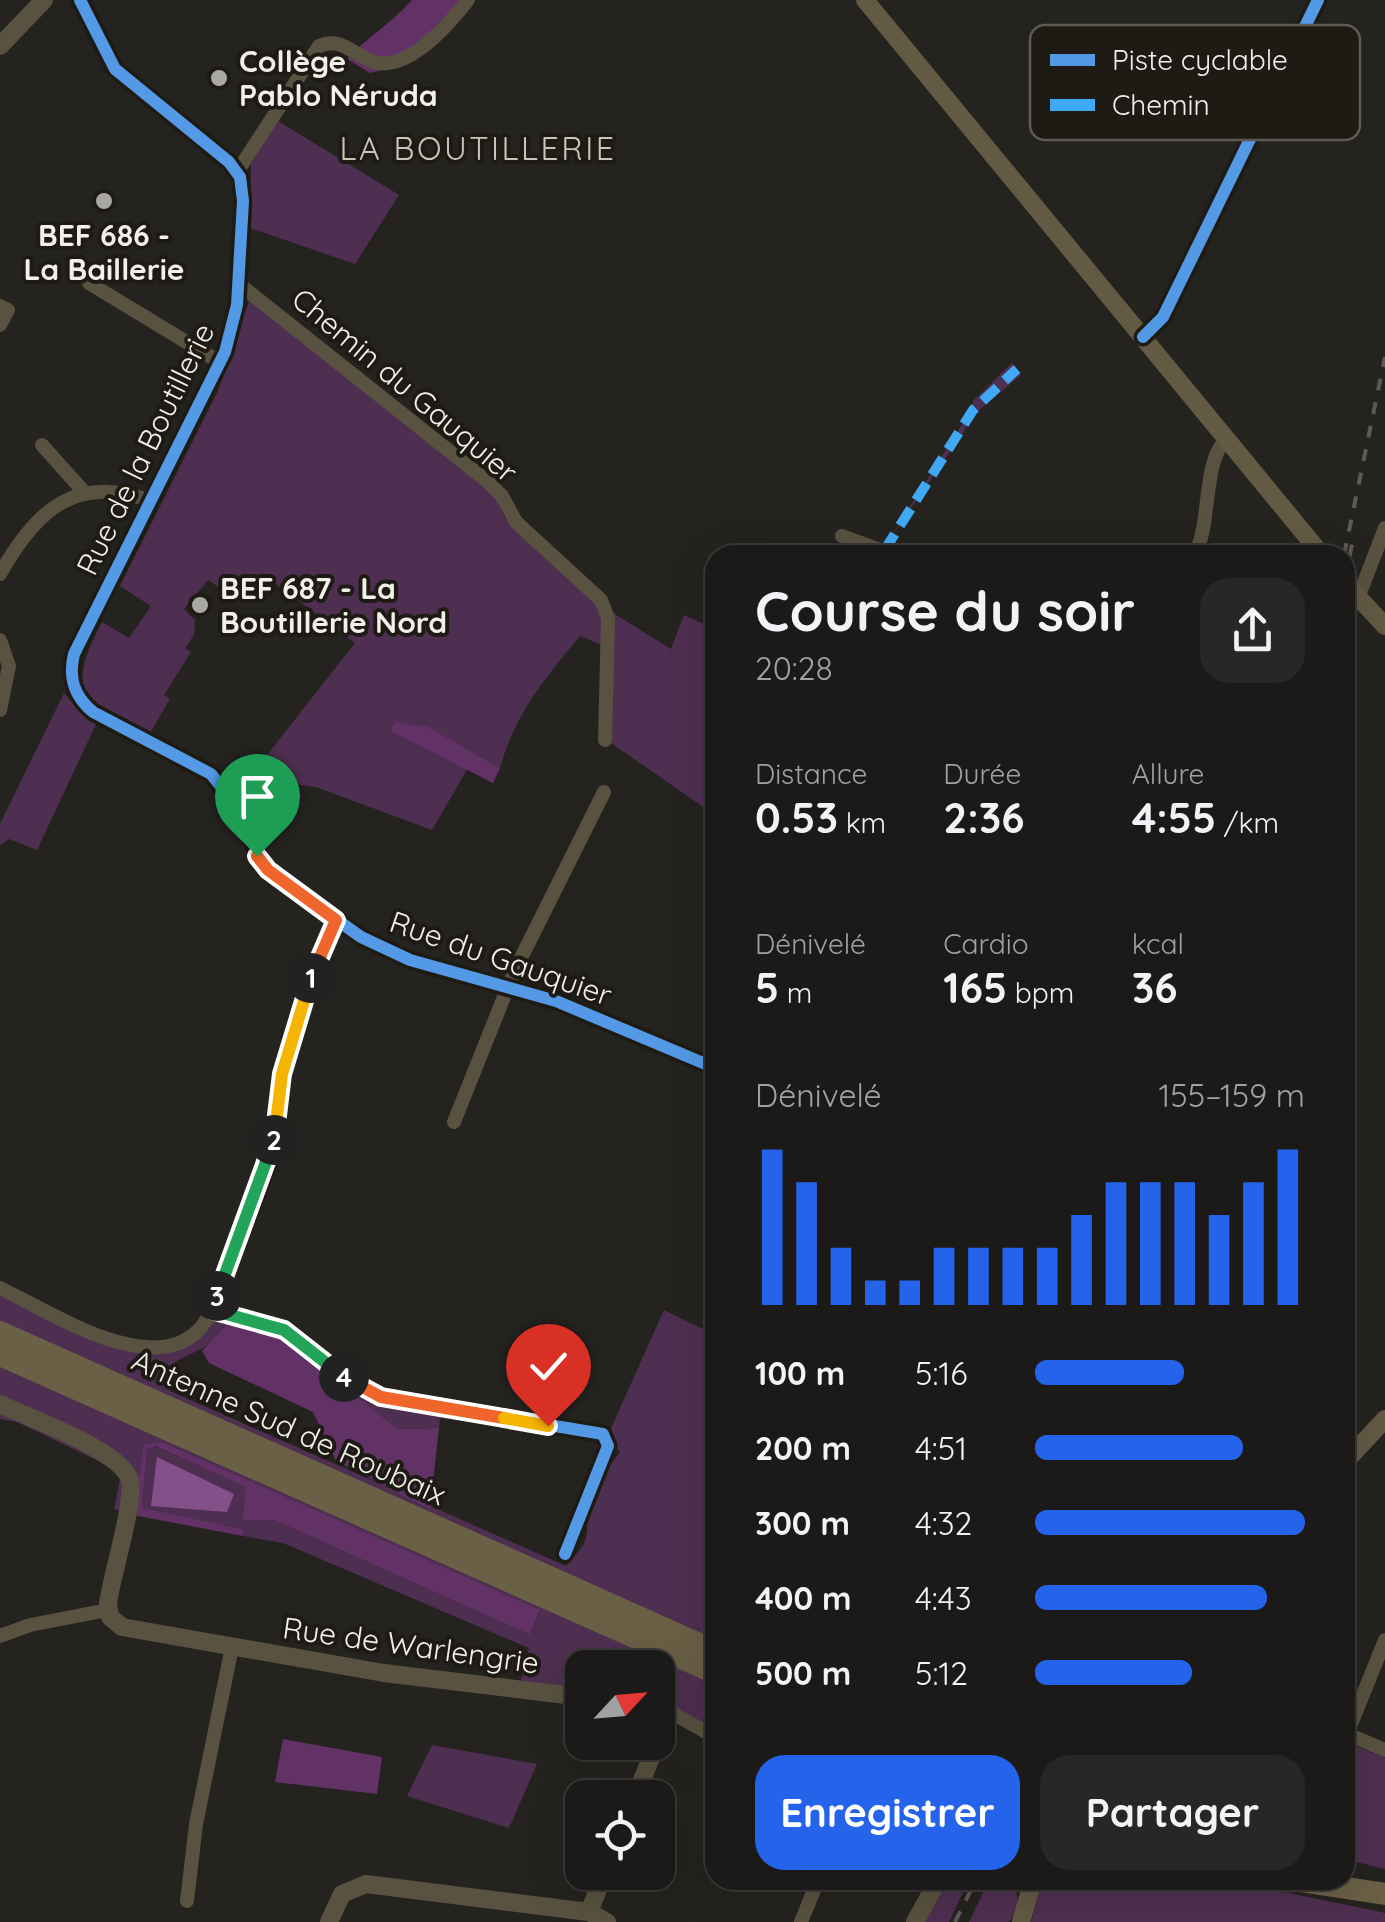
<!DOCTYPE html>
<html lang="fr">
<meta charset="utf-8">
<style>
:root{--surface:#1c1a18;--page:#292725;--text:#f1f3f6;--muted:#a0a1a2;--line:#3a3837;--accent:#2563eb}
body{margin:0;font-family:Quicksand,sans-serif;background:var(--page);color:var(--text);height:100vh;display:flex;flex-direction:column;font-size:38px;white-space:nowrap}
*{box-sizing:border-box;margin:0}
p{font-size:32px;color:var(--muted)}
.icon{flex:none;width:55px;height:55px;fill:none;stroke:currentColor;stroke-width:2;stroke-linecap:round;stroke-linejoin:round}
.map{position:relative;flex:1;overflow:hidden}
.sheet{position:absolute;left:705px;top:545px;width:650px;height:1345px;display:flex;flex-direction:column;background:var(--surface);border-radius:30px;box-shadow:0 10px 40px #0002,0 0 0 2px var(--line)}
.sheet>*{flex:none}
.needle{width:65px;rotate:64deg}
.controls{position:absolute;left:565px;top:1650px;display:grid;gap:20px}
.controls a{display:grid;place-items:center;width:110px;height:110px;border-radius:20px;background:var(--surface);box-shadow:0 10px 40px #0002,0 0 0 2px var(--line);font-size:50px}
.pin{position:absolute;display:grid;place-items:center;width:85px;height:85px;color:#fff;margin:-102px -42px;border-radius:50% 50% 50% 0;rotate:-45deg;box-shadow:0 0 10px #0007}
.pin .icon{rotate:45deg}
.km{position:absolute;width:50px;height:50px;margin:-25px;border-radius:50%;background:#222;color:#fff;font-size:28px;line-height:50px;text-align:center}
.round{display:grid;place-items:center;flex:none;width:105px;height:105px;border-radius:30px;background:var(--page)}
.summary{display:flex;align-items:center;justify-content:space-between;height:170px;padding:0 50px}
h1{font-size:55px;font-weight:700;line-height:75px}
.metrics{display:grid;grid-template-columns:repeat(3,1fr);gap:15px;height:170px;padding:10px 50px}
.metrics div{display:grid;align-content:center}
.metrics b{font-size:42px;font-weight:700}
.metrics small{font-size:28px;font-weight:400}
.metrics p{font-size:28px}
.chart{height:280px;padding:20px 50px}
.chart p{display:flex;justify-content:space-between}
.chart svg{width:100%;height:180px;margin-top:10px;stroke:var(--accent);stroke-width:6}
.action{display:flex;gap:20px;margin-top:auto;padding:20px 50px}
.action a{flex:1;height:115px;border-radius:30px;background:var(--accent);color:#fff;font-size:40px;font-weight:700;line-height:115px;text-align:center}
.action a+a{background:var(--page);color:var(--text)}
ul{padding:0 50px;list-style:none;font-size:32px}
li{display:grid;grid-template-columns:160px 120px 1fr;align-items:center;height:75px}
li i{height:25px;border-radius:12px;background:var(--accent)}
.map>svg:first-child{display:block}
.green{fill:#4f2f51}
.forest{fill:#623166}
.water{fill:#85508a}
.lines{fill:none;stroke-linecap:round;stroke-linejoin:round}
.minor{stroke:#595240;stroke-width:14}
.tertiary{stroke:#595240;stroke-width:18}
.secondary{stroke:#635a44;stroke-width:18}
.trunk{stroke:#6a6046;stroke-width:22}
.rail{stroke:#5d5a50;stroke-width:4;stroke-dasharray:12 12;stroke-linecap:butt}
.quiet{stroke:#3fa9f5;stroke-width:10;stroke-dasharray:20 10;stroke-linecap:butt}
.cycleway-casing{stroke:#1e1b14;stroke-width:19}
.cycleway{stroke:#5399e6;stroke-width:12}
.split-1-casing{stroke:#fff;stroke-width:20}
.split-2-casing{stroke:#fff;stroke-width:20}
.split-3-casing{stroke:#fff;stroke-width:20}
.split-4-casing{stroke:#fff;stroke-width:20}
.split-5-casing{stroke:#fff;stroke-width:20}
.split-6-casing{stroke:#fff;stroke-width:20}
.split-1{stroke:#f0652b;stroke-width:12}
.split-2{stroke:#f5b400;stroke-width:12}
.split-3{stroke:#22a559;stroke-width:12}
.split-4{stroke:#22a559;stroke-width:12}
.split-5{stroke:#f0652b;stroke-width:12}
.split-6{stroke:#f5b400;stroke-width:12}
.poi-dot{fill:#aaa8a4;stroke:#1e1b14;stroke-width:4}
.labels{text-anchor:middle;dominant-baseline:central;stroke-width:8;stroke-linejoin:round;paint-order:stroke}
.poi-label{font-size:30px;font-weight:bold;fill:#f2f0eb;stroke:#1e1b14;text-anchor:start}
.street-label{font-size:30px;fill:#f2f0eb;stroke:#1e1b14}
.neighbourhood-label{font-size:32px;letter-spacing:2.5px;fill:#c9c5bc;stroke:#1e1b14}
.key{fill:#1e1b14;stroke:#5e5b54;stroke-width:2.5}
.key-label{font-size:28px;fill:#f2f0eb}
</style>
<div class="map">
<svg width="1385" height="1922" viewBox="0 0 1385 1922">
<rect width="100%" height="100%" fill="#252320"/>
<path class="green" d="M278,121L399,195L355,264L250,228L251,164Z
M249,301L261,302L496,497L505,518L602,606L605,646L580,636C545,678 515,714 500,768L476,754L432,830L316,787L249,778L355,643L263,574L240,602L208,580L184,609L195,620L194,635L185,648L191,652L164,695L170,699L150,733C82,701 64,696 102,622L129,638L151,606L120,586L218,391Z
M1012,363L1021,375L978,411L885,546L973,407V401Z
M613,613L671,649L684,615L715,629V815L611,743Z
M64,693L81,713L97,722L37,850L9,839L0,845V824Z
M0,1283C44,1304 152,1372 195,1326C201,1319 206,1308 211,1299L223,1301L241,1314L302,1338L380,1389L441,1405L439,1428L398,1429L278,1334L213,1343L175,1362L170,1391L566,1566C593,1535 584,1545 589,1509C592,1489 608,1467 620,1452L608,1435L664,1310L707,1331L715,1318V1639L0,1324Z
M0,1363L715,1684V1730L658,1704V1668H582V1692L520,1684L529,1648L283,1543L243,1536V1529L142,1509L147,1449L154,1446L247,1487L244,1520H274L530,1635L540,1611L162,1442L144,1445L133,1515L114,1509L120,1479L115,1469L17,1422L0,1419Z
M1351,1744L1385,1758V1869L1345,1859V1760Z
M432,1745L537,1764L509,1828L407,1796Z
M944,1880H969L949,1922H923Z
M989,1880H1008C1021,1893 1020,1908 1009,1922H969Z
M1041,1880H1227L1385,1913V1922H1031Z"/>
<path class="forest" d="M412,0H473L391,68L370,73L347,59C367,37 392,23 412,0Z
M395,722L428,727L500,768L493,783L391,731Z
M226,1326L278,1334L398,1429L439,1428L430,1509L336,1461L313,1412L209,1363L202,1351Z
M162,1442L540,1610L530,1635L274,1520H243L246,1487L155,1446L147,1449L142,1508L243,1529V1536L133,1515L144,1444Z
M283,1739L382,1757L377,1794L275,1782Z"/>
<path class="water" d="M157,1457L234,1494L227,1512L151,1506Z"/>
<g class="lines">
<path class="minor" d="M80,0L115,69L229,162L240,177L243,201L237,305L225,352L74,654C68,678 74,696 93,712L211,774L231,799L267,870L361,937L410,960L556,1001L715,1068
M237,172L319,46C343,35 356,59 378,63C411,68 450,23 468,0
M89,283L221,363
M239,284L487,481L502,496L516,522L601,600L608,618L605,740
M0,306L8,310L0,325
M42,445L85,493
M842,536L894,555
M1195,555C1212,520 1202,462 1227,438
M0,574C36,510 77,472 153,502
M1358,598L1385,528
M0,640L9,666L0,710
M336,920L305,993L287,1054L268,1164L212,1310L284,1330L354,1384L381,1397L603,1434L608,1446L565,1554
M454,1122L514,972L604,792
M0,1288C55,1314 173,1394 212,1310
M0,1636L30,1625L108,1610
M670,1712L715,1737
M1345,1733L1385,1750
M1347,1734L1385,1640
M187,1901L196,1824L232,1647
M801,1922L818,1880"/>
<path class="tertiary" d="M0,46L44,0
M1143,337L1163,317L1318,0
M0,1404C28,1418 124,1451 130,1481C134,1505 112,1575 108,1603L110,1617L122,1627L384,1673L582,1697
M658,1709L670,1712L658,1741
M635,1798L657,1742
M589,1912L605,1872
M329,1922L342,1894L366,1884L589,1912L607,1922
M915,1922L938,1880"/>
<path class="secondary" d="M865,0L1322,555
M1345,583L1385,626
M1345,1462L1385,1419
M1021,1922L1033,1880"/>
<path class="trunk" d="M0,1332L715,1651
M0,1355L715,1673
M1293,1880L1385,1894"/>
<path class="rail" d="M1344,555L1385,357
M1345,580L1352,544
M955,1922L976,1880"/>
<path class="quiet" d="M884,551L973,410L1017,369"/>
<defs>
<path id="cycleway" d="M80,0L115,69L229,162L240,177L243,201L237,305L225,352L74,654C68,678 74,696 93,712L211,774L231,799L267,870L361,937L410,960L556,1001L715,1068
M1143,337L1163,317L1318,0
M336,920L305,993L287,1054L268,1164L212,1310L284,1330L354,1384L381,1397L603,1434L608,1446L565,1554"/>
</defs>
<use href="#cycleway" class="cycleway-casing"/>
<use href="#cycleway" class="cycleway"/>
</g>
<g class="lines">
<defs>
<path id="split-1" d="M257,856L268,870L336,920L311,978"/>
<path id="split-2" d="M274,1140L282,1074L311,978"/>
<path id="split-3" d="M217,1296L274,1140"/>
<path id="split-4" d="M217,1296L212,1310L284,1330L344,1377"/>
<path id="split-5" d="M344,1377L381,1397L504,1418"/>
<path id="split-6" d="M504,1418L548,1426"/>
</defs>
<use href="#split-1" class="split-1-casing"/>
<use href="#split-2" class="split-2-casing"/>
<use href="#split-3" class="split-3-casing"/>
<use href="#split-4" class="split-4-casing"/>
<use href="#split-5" class="split-5-casing"/>
<use href="#split-6" class="split-6-casing"/>
<use href="#split-1" class="split-1"/>
<use href="#split-2" class="split-2"/>
<use href="#split-3" class="split-3"/>
<use href="#split-4" class="split-4"/>
<use href="#split-5" class="split-5"/>
<use href="#split-6" class="split-6"/>
</g>
<g class="poi-dot">
<circle cx="219" cy="78" r="10"/>
<circle cx="104" cy="201" r="10"/>
<circle cx="200" cy="605" r="10"/>
</g>
<g class="labels">
<g class="poi-label">
<text x="239" y="61">Collège<tspan x="239" dy="34">Pablo Néruda</tspan></text>
<text x="104" y="235" text-anchor="middle">BEF 686 -<tspan x="104" dy="34">La Baillerie</tspan></text>
<text x="220" y="588">BEF 687 - La<tspan x="220" dy="34">Boutillerie Nord</tspan></text>
</g>
<g class="street-label">
<text transform="translate(405 385) rotate(40)">Chemin du Gauquier</text>
<text transform="translate(145 449) rotate(-64)">Rue de la Boutillerie</text>
<text transform="translate(501 958) rotate(19)">Rue du Gauquier</text>
<text transform="translate(289 1427) rotate(24)">Antenne Sud de Roubaix</text>
<text transform="translate(411 1645) rotate(8)">Rue de Warlengrie</text>
</g>
<g class="neighbourhood-label">
<text x="478" y="148">LA BOUTILLERIE</text>
</g>
</g>
<rect x="1030" y="25" width="330" height="115" rx="15" class="key"/>
<rect x="1050" y="54" width="45" height="12" fill="#5399e6"/>
<rect x="1050" y="99" width="45" height="12" fill="#3fa9f5"/>
<g class="key-label">
<text x="1112" y="70">Piste cyclable</text>
<text x="1112" y="115">Chemin</text>
</g>
</svg>
<div class="controls">
<a><svg class="needle" viewBox="-14 -14 28 28"><path d="M0-13l5 13h-10z" fill="#e53935"/><path d="M0 13l5-13h-10z" fill="#a0a1a2"/></svg></a>
<a><svg class="icon" aria-label="locate" viewBox="0 0 24 24"><circle cx="12" cy="12" r="6"/><path d="M12 2v4M12 18v4M2 12h4M18 12h4"/></svg></a>
</div>
<div class="pin" style="left:257px;top:856px;background:#1e9e55"><svg class="icon" aria-label="arrive" viewBox="0 0 24 24"><path d="M6 21V4h12l-3 4 3 4H6"/></svg></div>
<div class="pin" style="left:548px;top:1426px;background:#d93025"><svg class="icon" aria-label="check" viewBox="0 0 24 24"><path d="M5 12l5 5 9-10"/></svg></div>
<b class="km" style="left:311px;top:978px">1</b>
<b class="km" style="left:274px;top:1140px">2</b>
<b class="km" style="left:217px;top:1296px">3</b>
<b class="km" style="left:344px;top:1377px">4</b>
<section class="sheet">
<div class="summary"><div><h1>Course du soir</h1><p>20:28</p></div><a class="round"><svg class="icon" aria-label="share" viewBox="0 0 24 24"><path d="M12 15V3M7 8l5-5 5 5M5 13v7h14v-7"/></svg></a></div>
<div class="metrics">
<div><p>Distance</p><b>0.53<small> km</small></b></div>
<div><p>Durée</p><b>2:36</b></div>
<div><p>Allure</p><b>4:55<small> /km</small></b></div>
</div>
<div class="metrics">
<div><p>Dénivelé</p><b>5<small> m</small></b></div>
<div><p>Cardio</p><b>165<small> bpm</small></b></div>
<div><p>kcal</p><b>36</b></div>
</div>
<div class="chart"><p><span>Dénivelé</span>155–159 m</p>
<svg viewBox="0 0 160 44" preserveAspectRatio="none"><path d="M5 44V6M15 44V14M25 44V30M35 44V38M45 44V38M55 44V30M65 44V30M75 44V30M85 44V30M95 44V22M105 44V14M115 44V14M125 44V14M135 44V22M145 44V14M155 44V6"/></svg>
</div>
<ul>
<li><b>100 m</b>5:16<i style="width:55%"></i></li>
<li><b>200 m</b>4:51<i style="width:77%"></i></li>
<li><b>300 m</b>4:32<i style="width:100%"></i></li>
<li><b>400 m</b>4:43<i style="width:86%"></i></li>
<li><b>500 m</b>5:12<i style="width:58%"></i></li>
</ul>
<div class="action"><a>Enregistrer</a><a>Partager</a></div>
</section>
</div>
